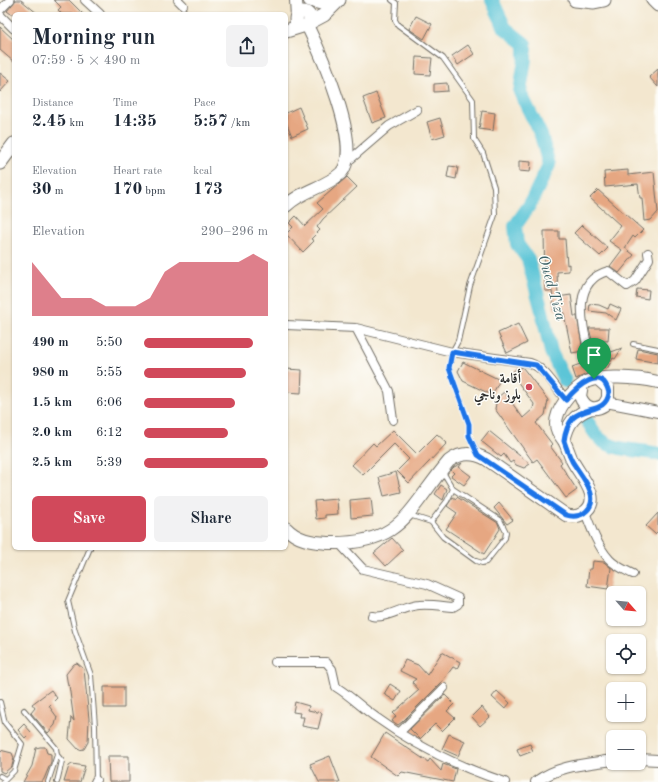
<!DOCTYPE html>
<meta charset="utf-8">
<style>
:root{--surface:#fff;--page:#f2f2f3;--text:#1f2937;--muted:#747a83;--accent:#d1495b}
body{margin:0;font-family:"Old Standard TT",Amiri,serif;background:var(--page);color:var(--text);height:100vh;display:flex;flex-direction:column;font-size:15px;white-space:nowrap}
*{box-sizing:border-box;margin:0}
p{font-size:13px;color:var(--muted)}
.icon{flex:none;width:22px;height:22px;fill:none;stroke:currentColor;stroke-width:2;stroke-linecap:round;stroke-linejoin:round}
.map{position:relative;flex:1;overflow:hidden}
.details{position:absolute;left:12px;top:12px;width:276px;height:538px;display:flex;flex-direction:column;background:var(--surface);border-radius:6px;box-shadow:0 1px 3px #0004}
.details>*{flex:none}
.needle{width:26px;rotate:117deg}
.tools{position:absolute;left:606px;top:586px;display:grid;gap:8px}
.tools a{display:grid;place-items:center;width:40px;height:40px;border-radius:6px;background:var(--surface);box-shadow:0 1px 3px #0004;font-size:20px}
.pin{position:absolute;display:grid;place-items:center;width:34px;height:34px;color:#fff;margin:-41px -17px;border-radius:50% 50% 50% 0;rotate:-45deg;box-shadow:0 0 4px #0007}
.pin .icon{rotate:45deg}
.round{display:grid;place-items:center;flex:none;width:42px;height:42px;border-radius:6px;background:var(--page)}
.headline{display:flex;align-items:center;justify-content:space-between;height:68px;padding:0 20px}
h1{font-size:22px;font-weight:800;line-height:30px}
.metrics{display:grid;grid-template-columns:repeat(3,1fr);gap:6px;height:68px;padding:4px 20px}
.metrics div{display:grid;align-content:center}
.metrics b{font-size:17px;font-weight:800}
.metrics small{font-size:11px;font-weight:400}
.metrics p{font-size:11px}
.chart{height:112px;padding:8px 20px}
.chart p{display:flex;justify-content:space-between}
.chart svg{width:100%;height:72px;margin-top:4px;fill:var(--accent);opacity:.7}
.action{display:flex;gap:8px;margin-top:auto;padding:8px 20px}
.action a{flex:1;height:46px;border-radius:6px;background:var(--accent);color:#fff;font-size:16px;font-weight:800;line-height:46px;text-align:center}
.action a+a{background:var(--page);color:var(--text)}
ul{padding:0 20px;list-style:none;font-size:13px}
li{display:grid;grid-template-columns:64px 48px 1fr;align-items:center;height:30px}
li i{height:10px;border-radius:5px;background:var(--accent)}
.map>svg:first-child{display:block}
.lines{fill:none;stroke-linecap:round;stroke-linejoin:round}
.river{stroke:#5bc5d7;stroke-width:14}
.building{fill:#e6a782}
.service-casing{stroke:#716d64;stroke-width:6}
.minor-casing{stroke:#716d64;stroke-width:10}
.tertiary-casing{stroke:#716d64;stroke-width:12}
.secondary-casing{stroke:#716d64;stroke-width:14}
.primary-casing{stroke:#716d64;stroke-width:15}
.service{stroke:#fff;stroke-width:4}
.minor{stroke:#fff;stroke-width:8}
.tertiary{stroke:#fff;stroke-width:10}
.secondary{stroke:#fff;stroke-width:12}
.primary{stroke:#fff;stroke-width:13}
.route-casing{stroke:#fff;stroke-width:8}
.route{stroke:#1a73e8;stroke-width:5}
.poi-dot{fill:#d1495b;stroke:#fdfcf7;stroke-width:1.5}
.labels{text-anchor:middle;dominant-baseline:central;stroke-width:3;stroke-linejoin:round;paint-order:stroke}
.poi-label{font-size:14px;font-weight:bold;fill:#2b2b2b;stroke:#fdfcf7;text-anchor:end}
.water-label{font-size:15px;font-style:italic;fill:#3c6167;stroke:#fdfcf7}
</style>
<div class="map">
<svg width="658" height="782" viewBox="0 0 658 782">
<rect width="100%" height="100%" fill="#fdfcf7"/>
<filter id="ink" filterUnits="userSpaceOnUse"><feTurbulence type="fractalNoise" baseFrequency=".025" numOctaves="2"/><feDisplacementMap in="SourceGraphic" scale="8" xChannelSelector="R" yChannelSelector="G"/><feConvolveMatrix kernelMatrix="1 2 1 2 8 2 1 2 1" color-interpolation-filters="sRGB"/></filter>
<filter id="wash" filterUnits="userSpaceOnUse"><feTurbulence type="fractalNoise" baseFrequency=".012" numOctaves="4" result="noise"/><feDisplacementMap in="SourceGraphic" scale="16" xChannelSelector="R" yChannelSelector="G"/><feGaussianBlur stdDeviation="0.9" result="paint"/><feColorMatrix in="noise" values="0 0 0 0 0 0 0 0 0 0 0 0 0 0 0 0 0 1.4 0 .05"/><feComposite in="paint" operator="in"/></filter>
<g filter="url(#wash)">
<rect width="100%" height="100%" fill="#f3e7cf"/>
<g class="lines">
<path class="river" d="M492,0L505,28L525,44V59L520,92L541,135L549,165L529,206L515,226L517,244L528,259L542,311L551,352L565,381
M587,421C591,426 595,435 600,439C616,452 639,449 658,454"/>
</g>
<g id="blocks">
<path class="building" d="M16,0H21L38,14H11L7,11Z
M54,0H69L83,14H62L58,10L61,7Z
M416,16L432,24L424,39L409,29Z
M0,27L14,40V62L0,50Z
M468,45L474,54L458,65L452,56Z
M416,57L432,58L430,75L415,74Z
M658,69V87L649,77Z
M0,73L10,81L0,92Z
M447,83L448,91L434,92V84Z
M376,93L386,118L372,123L363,98Z
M299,107L308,129L292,136L286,122V113Z
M482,111L495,113L493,131L479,129Z
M440,118L445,135L432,139L427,122Z
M519,161L531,162L530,172L519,171Z
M449,166L458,167L456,179L447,177Z
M628,170V175L654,172L658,212L651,220L644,221L642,198H640L638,184L605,187L604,172Z
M347,177L357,187L323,219L317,227L320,230L311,239L314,241L303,252L286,234L293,227L289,223L296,216L305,226L323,209L317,203Z
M598,190L643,230L635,238L633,236L625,248L634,255L619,273L610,266L622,250L609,241L621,226L590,198Z
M582,225L608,248L600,256L574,233Z
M544,231H559V239H565L567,265L569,264V271L557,272L558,297L571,295L574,316H577L583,351L572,353L563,309L554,310L552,291H545Z
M637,289L649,290L648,299L636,297Z
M590,304L599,305L608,309L610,304L621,309L616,320L606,313L589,311Z
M518,324L527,343L507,353L498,333Z
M589,328H609L608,341L592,340Z
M622,348L615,359L613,358L607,369L599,365L602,359L598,357Z
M638,349L658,353V363L636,359Z
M463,362L500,380L492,395L463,381L458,371Z
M583,363L587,374L576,379L572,367Z
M519,367L523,368L548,400L545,415L536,423L552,444L550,446L562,462L560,464L577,490L566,498L537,459L533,462L495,409L497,398L504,392L523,418L533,409L534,404L511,373Z
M286,369L302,370L301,393L286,392Z
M393,430L417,454L437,434L447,443L409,483L397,471L409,459L394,444L363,475L352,465L373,443L376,446Z
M489,431L530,464L524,468L516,465L513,461L510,463L504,454L501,457L481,441Z
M462,463L459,467L471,476L464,485L451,476L454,473L451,470L454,467Z
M396,472L401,492L384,496L379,477Z
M441,485L447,489L443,500L435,494Z
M453,497L456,499L457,497L498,523L500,529L484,554L446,529L457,513L447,506Z
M371,498L373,516L351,518L350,500Z
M337,499L338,514L325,515V518L316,519L314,501Z
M499,503L513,520L507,524L494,508Z
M658,513V531L655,534L646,526Z
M392,538L403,550L386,566L374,553Z
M593,561L604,562L611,568L608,589L587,586L589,569H592Z
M442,652L460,662L457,669L453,667L441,683L402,722L398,725L392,721L396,716L393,713L419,690L412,682L416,679L400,671L405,660L418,665L427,675Z
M77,663L84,669L89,719L88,742L84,749L79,750L69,739L71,717L74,721L69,685L68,686L66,674L74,664Z
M390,684L401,691L395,701L384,694Z
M104,687H124V708H104Z
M51,690L57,698L49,706L57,717L55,725L48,733L31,713L35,708L32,704Z
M497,691L510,703L505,709L492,697Z
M445,695L454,704L447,711L455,718L442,731L435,724L420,739L410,729Z
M295,702L309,706L308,710L322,713L318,729L302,726L304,717H299L300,713L293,712Z
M482,707L490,717L480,726L472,717Z
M24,724L31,732L25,738L18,730Z
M385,733L428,762L430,759L441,771L443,764L456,769L453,782L402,772L398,776L371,757Z
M449,734L465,741L458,756L442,749Z
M530,744L533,751L520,756L517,749Z
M40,747H45L47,753L51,754V762L44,779L42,782H23L32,766L36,748Z
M0,750L12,753L14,758L12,766L4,773L0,771Z
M108,756H129V782H109Z
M330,756L340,782H319L310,764Z
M72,764L85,766L80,782H64L69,766Z"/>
</g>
</g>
<g filter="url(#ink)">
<use href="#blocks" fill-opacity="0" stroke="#716d64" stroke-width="1"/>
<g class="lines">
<defs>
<path id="service" d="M392,0L396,3L395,20L398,25L443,58L473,100L474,139L483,153L494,187L495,215L470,286L458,341L452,352L449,368L469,424V436L478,453
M633,344L658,349
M409,515L431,522L447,501L453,489L443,472
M431,522L443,537L476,561L482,563L486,562L505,538L506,532L500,520L453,489
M90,548L68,601L75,631L91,675L95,726L96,781
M0,702L5,723L22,744L14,771L3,782
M24,710L56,748L57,755L48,782
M57,755L62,761L57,782
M0,776L5,779"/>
<path id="minor" d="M85,0L100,14
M178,0L183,5
M0,10L10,0
M0,15L14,29
M346,163L389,126L417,110
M286,325L356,328L452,352L530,363C545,368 556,388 566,400
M356,328L389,391L393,420
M594,379C591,346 561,284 608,271L627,286L635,281L649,259L648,253
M585,512C591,528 598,547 609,559C615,566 625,570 633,574
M339,543L363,569L427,584L458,598V604L453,607C442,606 430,604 419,605C403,606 387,619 372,616
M275,662H326L332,669L336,687C351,696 363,709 377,718C416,746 459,767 505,782
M400,732L444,688
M95,782L96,780"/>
<path id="tertiary" d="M606,402L658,412
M639,759L658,760
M536,782C558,765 587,764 613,760"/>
<path id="secondary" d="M296,0L297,17
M286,206C302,190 325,188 341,173C364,148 320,52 307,25
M599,380L608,388V398L604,405C593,412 584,407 580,396L582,385C594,373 641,378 658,382
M564,441C568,423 574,415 591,408
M286,528C297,540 312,542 328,543C403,545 407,511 449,461C461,452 473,452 486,459L566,515C572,517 578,517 583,513C605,500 579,475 572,460C569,454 567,446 564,441C560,435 556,431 556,424C556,409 570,393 582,385"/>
<path id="primary" d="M310,0L321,3H336
M575,0L594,2L604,0
M653,0L658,5
M296 19a7 7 0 1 1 14 0a7 7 0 1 1-14 0Z
M309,23L324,15L339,0
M286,31L302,26
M0,163L14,144"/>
</defs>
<use href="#service" class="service-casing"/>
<use href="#minor" class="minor-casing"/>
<use href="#tertiary" class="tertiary-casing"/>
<use href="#secondary" class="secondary-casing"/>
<use href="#primary" class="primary-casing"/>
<use href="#service" class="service"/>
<use href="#minor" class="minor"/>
<use href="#tertiary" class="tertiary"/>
<use href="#secondary" class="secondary"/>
<use href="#primary" class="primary"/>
</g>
</g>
<g class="lines" filter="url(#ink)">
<defs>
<path id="route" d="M452,352L536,365L566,400C576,388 602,363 609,393C606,413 585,406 573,418C568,424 565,433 564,441C566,447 569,455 572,461C580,475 604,499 584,513C578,517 572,517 566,515L478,455L469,436V424L449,368Z"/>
</defs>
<use href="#route" class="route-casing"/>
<use href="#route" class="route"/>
</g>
<circle class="poi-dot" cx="529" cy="387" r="4"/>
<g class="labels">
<g class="poi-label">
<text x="521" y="379">أقامة<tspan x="521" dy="16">بلوز وناجي</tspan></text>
</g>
<g class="water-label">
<text transform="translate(551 288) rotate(74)">Oued Tiza</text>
</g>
</g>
</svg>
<div class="tools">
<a><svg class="needle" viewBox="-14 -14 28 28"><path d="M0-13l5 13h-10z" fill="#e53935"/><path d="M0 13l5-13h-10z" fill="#747a83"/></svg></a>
<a><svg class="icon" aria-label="locate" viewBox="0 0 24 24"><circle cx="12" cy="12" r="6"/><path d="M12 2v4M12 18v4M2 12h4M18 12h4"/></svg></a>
<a>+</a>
<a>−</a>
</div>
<div class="pin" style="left:594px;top:379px;background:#1e9e55"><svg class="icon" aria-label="arrive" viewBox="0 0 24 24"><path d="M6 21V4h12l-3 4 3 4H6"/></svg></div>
<section class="details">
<div class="headline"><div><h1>Morning run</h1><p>07:59 · 5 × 490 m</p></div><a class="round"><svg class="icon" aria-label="share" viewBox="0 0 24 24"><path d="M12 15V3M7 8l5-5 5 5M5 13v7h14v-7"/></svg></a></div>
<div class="metrics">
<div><p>Distance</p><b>2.45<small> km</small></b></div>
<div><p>Time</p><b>14:35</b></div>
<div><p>Pace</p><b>5:57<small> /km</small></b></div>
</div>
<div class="metrics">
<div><p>Elevation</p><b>30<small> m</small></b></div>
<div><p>Heart rate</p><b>170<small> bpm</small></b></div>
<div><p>kcal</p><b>173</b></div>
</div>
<div class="chart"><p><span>Elevation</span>290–296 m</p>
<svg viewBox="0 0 160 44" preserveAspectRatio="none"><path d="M0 44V11L10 22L20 33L30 33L40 33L50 38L60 38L70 38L80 33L90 17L100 11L110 11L120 11L130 11L140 11L150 6L160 11V44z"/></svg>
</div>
<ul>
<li><b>490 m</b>5:50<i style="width:88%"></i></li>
<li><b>980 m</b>5:55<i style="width:82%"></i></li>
<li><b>1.5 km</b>6:06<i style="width:73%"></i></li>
<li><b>2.0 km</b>6:12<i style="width:68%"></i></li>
<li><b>2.5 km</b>5:39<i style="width:100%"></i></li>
</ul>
<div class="action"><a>Save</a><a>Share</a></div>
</section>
</div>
